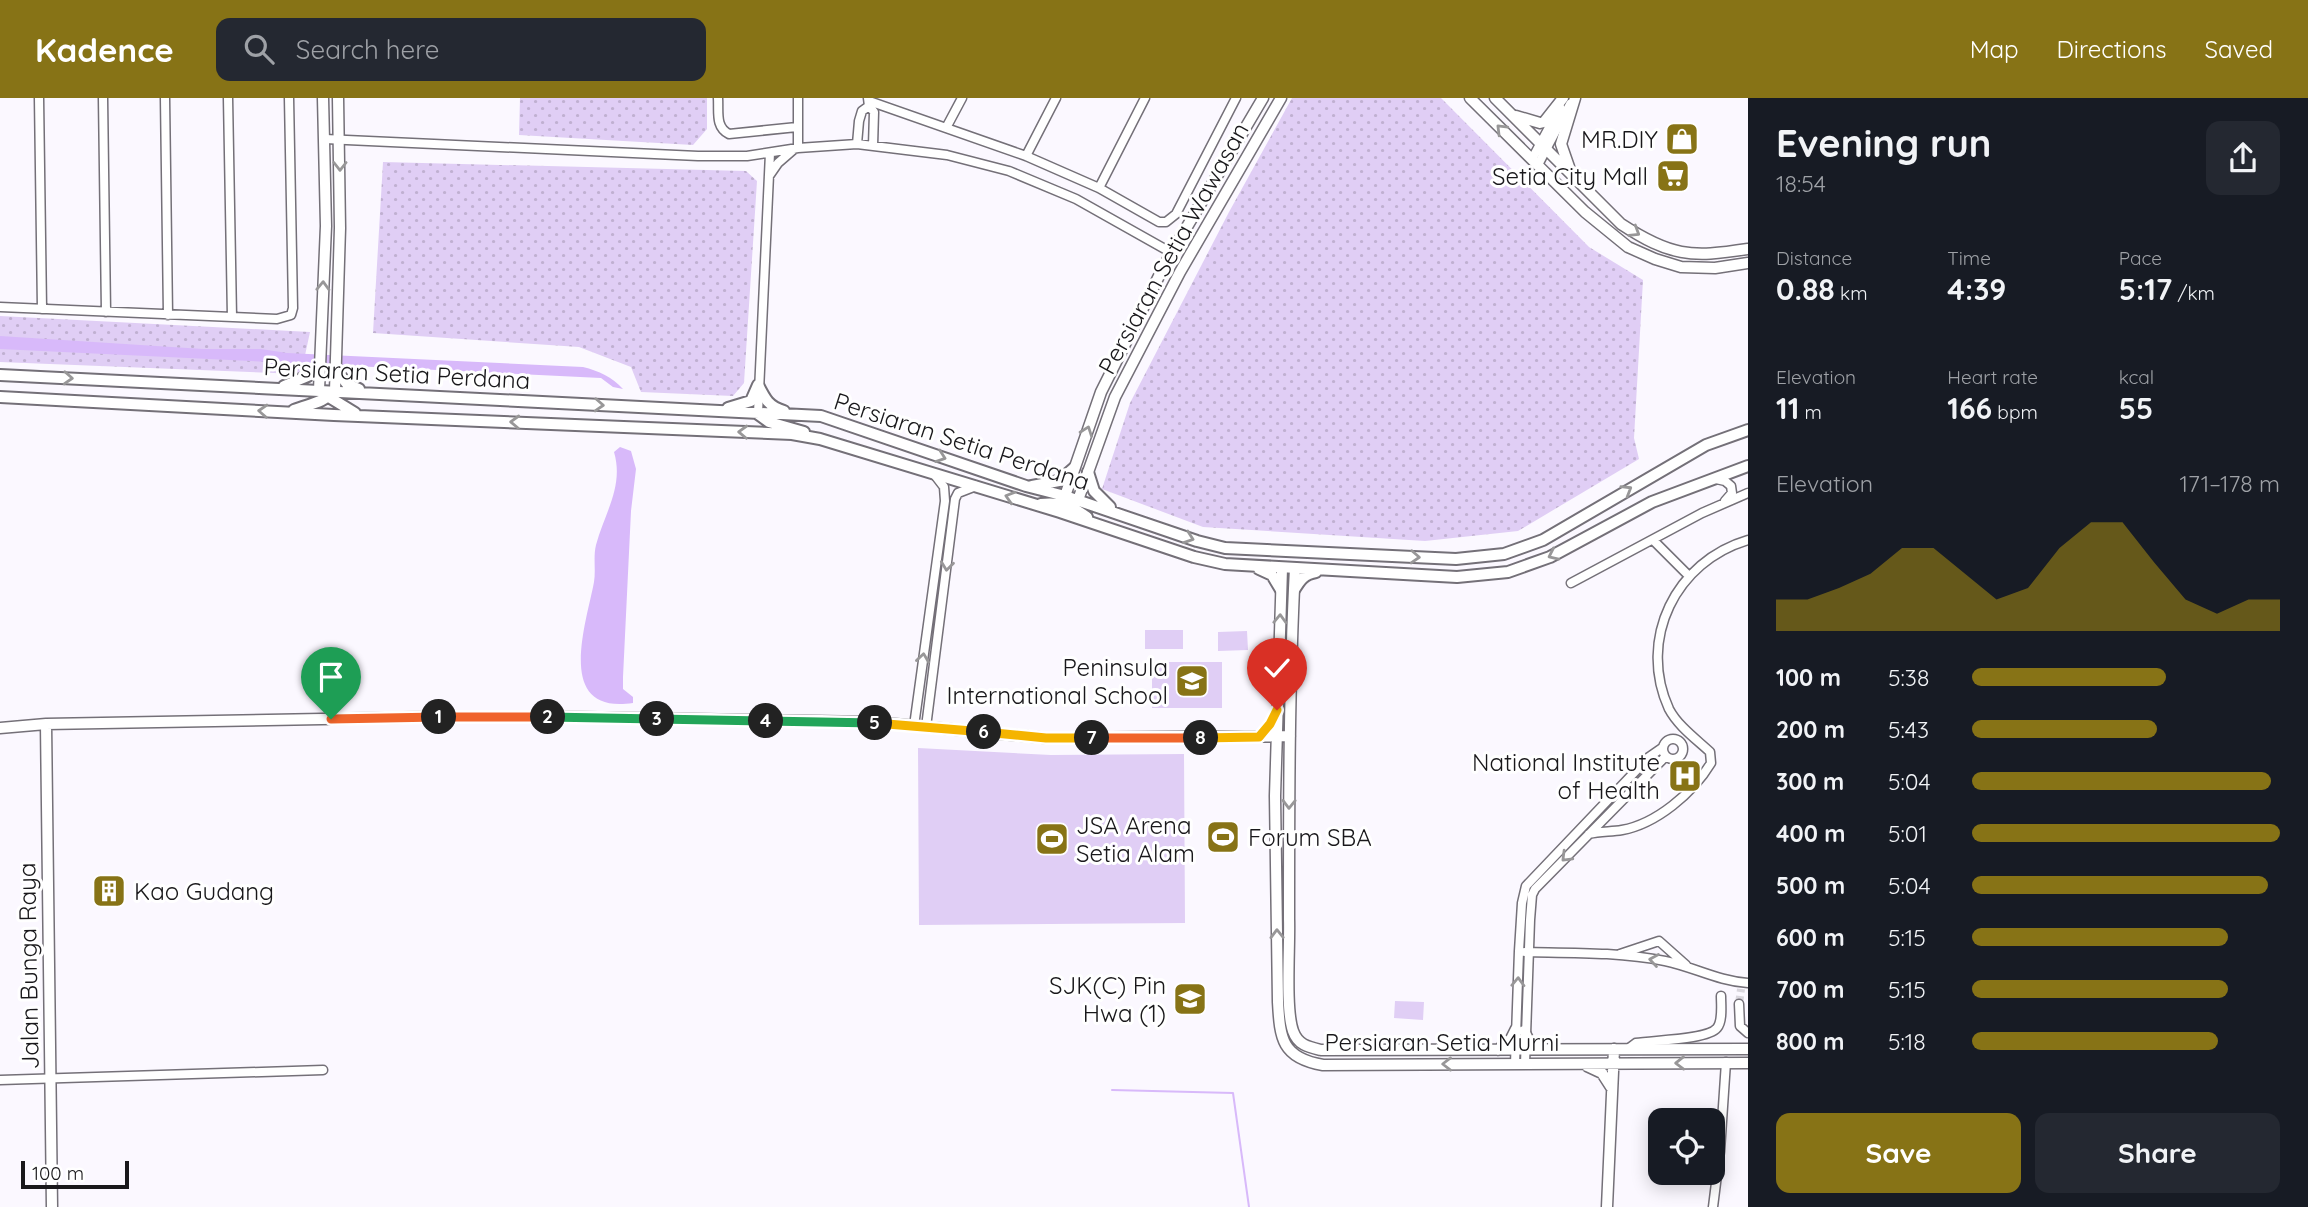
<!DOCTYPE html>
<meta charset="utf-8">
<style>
:root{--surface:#171b24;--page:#242831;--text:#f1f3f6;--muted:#9ea1a6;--accent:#877316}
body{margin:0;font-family:Quicksand,sans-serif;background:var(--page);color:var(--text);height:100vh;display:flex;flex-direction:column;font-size:26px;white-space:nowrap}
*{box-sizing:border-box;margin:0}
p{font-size:23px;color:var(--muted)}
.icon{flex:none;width:38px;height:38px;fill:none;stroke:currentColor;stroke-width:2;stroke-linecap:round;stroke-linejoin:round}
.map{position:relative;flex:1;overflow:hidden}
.side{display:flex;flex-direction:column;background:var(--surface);width:560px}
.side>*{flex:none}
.tools{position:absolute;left:1648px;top:1010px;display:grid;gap:14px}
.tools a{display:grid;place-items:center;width:77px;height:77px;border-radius:14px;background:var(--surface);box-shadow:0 4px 18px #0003;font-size:35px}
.scale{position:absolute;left:21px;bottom:18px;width:108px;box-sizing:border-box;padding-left:7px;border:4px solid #19181b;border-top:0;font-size:19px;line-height:24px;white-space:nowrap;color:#19181b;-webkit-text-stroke:5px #fff;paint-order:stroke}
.pin{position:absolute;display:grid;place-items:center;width:60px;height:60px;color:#fff;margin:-72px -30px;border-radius:50% 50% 50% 0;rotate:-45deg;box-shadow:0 0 7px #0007}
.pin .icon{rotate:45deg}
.km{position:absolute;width:35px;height:35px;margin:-18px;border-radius:50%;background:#222;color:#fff;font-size:19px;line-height:35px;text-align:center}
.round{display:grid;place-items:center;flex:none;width:74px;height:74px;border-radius:14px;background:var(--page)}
.head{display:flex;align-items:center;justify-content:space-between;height:119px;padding:0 28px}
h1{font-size:38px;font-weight:700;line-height:52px}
.figures{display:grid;grid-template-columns:repeat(3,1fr);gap:10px;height:119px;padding:7px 28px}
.figures div{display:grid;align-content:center}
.figures b{font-size:30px;font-weight:700}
.figures small{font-size:19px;font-weight:400}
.figures p{font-size:19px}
.chart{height:196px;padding:14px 28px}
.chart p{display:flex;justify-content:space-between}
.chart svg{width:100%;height:126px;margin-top:7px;fill:var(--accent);opacity:.7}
.action{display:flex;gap:14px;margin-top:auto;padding:14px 28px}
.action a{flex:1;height:80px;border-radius:14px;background:var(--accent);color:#fff;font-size:28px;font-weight:700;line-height:80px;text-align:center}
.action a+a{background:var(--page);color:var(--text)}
ul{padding:0 28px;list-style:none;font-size:23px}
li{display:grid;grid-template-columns:112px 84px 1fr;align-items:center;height:52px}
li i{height:18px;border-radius:9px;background:var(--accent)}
header{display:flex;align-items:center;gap:42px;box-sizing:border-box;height:98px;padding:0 35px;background:var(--accent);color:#fff}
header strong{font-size:33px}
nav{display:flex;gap:38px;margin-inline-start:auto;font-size:24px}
.search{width:490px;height:63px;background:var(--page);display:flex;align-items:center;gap:18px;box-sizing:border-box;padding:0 24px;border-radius:14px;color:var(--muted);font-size:26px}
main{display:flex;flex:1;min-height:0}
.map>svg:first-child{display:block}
.green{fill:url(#green-dots)}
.pitch{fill:#e0cef5}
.water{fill:#d8b9fa}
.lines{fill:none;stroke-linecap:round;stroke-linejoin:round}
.stream{stroke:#d8b9fa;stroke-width:2}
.minor-tunnel{stroke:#d9d6dd;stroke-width:8;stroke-dasharray:8 4;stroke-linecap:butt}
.minor-casing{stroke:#747078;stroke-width:11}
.tertiary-casing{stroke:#747078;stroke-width:13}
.secondary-casing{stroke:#747078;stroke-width:14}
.minor{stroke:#fff;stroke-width:8}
.tertiary{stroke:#fff;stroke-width:10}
.secondary{stroke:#fff;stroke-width:10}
.oneway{stroke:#989798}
.split-1-casing{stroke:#fff;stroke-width:14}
.split-2-casing{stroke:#fff;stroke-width:14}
.split-3-casing{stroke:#fff;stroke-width:14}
.split-4-casing{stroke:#fff;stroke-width:14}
.split-5-casing{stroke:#fff;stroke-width:14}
.split-6-casing{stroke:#fff;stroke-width:14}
.split-7-casing{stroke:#fff;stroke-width:14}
.split-8-casing{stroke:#fff;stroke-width:14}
.split-9-casing{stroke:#fff;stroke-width:14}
.split-1{stroke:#f0652b;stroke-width:9}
.split-2{stroke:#f0652b;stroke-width:9}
.split-3{stroke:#22a559;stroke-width:9}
.split-4{stroke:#22a559;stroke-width:9}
.split-5{stroke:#22a559;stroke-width:9}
.split-6{stroke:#f5b400;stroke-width:9}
.split-7{stroke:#f5b400;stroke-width:9}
.split-8{stroke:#f0652b;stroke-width:9}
.split-9{stroke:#f5b400;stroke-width:9}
.labels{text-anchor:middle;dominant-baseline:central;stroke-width:6;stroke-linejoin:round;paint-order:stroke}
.poi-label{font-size:24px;fill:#19181b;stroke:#fff;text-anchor:end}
.street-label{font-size:24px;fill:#19181b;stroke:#fff}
</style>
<header>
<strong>Kadence</strong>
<div class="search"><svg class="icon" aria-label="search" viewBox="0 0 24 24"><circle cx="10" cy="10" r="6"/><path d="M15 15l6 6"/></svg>Search here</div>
<nav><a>Map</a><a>Directions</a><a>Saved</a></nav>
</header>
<main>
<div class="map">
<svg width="1748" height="1109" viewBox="0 0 1748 1109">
<defs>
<pattern id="green-dots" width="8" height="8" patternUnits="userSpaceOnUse" patternTransform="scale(1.75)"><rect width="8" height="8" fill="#e0cef5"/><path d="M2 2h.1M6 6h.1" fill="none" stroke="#c0b0d1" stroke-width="1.8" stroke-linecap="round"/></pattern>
</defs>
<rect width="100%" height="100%" fill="#fbf8ff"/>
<path class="green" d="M520,0H707V31L693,47L519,37Z
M1292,0H1441L1589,149L1643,182L1634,340L1639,361L1518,433L1425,443L1203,429L1102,391L1130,305L1229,114Z
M383,64L746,73L757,83L744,285L733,298L641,294L631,269L579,249L373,235Z
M0,218L310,234L301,276L0,264Z"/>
<path class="pitch" d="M1145,532H1183V551H1145Z
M1247,533L1248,552L1218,553V534Z
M1152,564H1222V610H1152Z
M918,650L1051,657L1184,656L1185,825L919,827Z
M1395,903L1424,904L1423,922L1394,920Z"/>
<path class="water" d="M0,238L203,251H261L287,255L583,269C599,273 612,279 623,291L613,289L601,280L0,251Z
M620,349L631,353L636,371L631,413L623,579V591L633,599V605C554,617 586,527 594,484C596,472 593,459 596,447C605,414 624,388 614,354Z"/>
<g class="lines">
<path class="stream" d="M1112,992L1233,995L1249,1109"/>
<path class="minor-tunnel" d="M1739,906L1741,891"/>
<defs>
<path id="minor" d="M39,0L42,211
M103,0L106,214
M165,0L168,217
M228,0L232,219
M718,0C719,14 715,29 729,36L797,29
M798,0V50
M868,0L869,8L874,14L873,48
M869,3L1026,58L1099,90L1159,124H1166L1176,116L1236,0
M946,30L962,0
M325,41L698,58H747L798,50L857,46L947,57L1009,73L1076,101L1172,155
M857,46L859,23L862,13L869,8
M1026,58L1056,0
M1532,61L1560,9
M1538,67L1570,6
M769,78L778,65L793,52
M1099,90L1145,0
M0,209L277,221L291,217L293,210L289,0
M758,315L770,55
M1716,381L1725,383L1731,388L1732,395L1725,403
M1653,442L1689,478
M1571,485L1702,415L1748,395
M914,628L945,403L944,389L934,376
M926,629L955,401L958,395L976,388
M1663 651a10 10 0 1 1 20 0a10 10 0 1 1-20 0Z
M1589,736C1600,733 1611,734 1622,732C1656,726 1693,695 1711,665L1710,654C1696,641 1678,628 1669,611C1637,541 1676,463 1748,442
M1525,854C1572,855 1619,854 1665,863C1694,869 1718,883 1748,885
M1620,856L1659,843L1686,867
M1739,906L1740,928L1748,935
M1628,951L1636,945C1653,942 1707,942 1717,930C1723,923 1721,907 1721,898
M1515,966L1519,853L1522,805L1526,788L1649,659L1662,650
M1525,966L1530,822L1532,797L1535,791L1666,658
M0,982L323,972
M1713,1109L1720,1053L1726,964"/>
<path id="tertiary" d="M1470,0L1585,114L1628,149L1655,161L1681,169L1715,170L1748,165
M1495,0L1621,126C1670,158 1690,160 1748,151
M1516,18L1540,25L1544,24L1563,0
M1569,69L1561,46L1575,0
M319,292L326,128L323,0
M335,293L340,130L338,0
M1065,398L1101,294L1165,166L1263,0
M1078,402L1115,299L1180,174L1281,0
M1282,470L1275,698L1278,904C1280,941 1282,960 1323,967L1748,965
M1295,470C1289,587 1289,704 1289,821C1290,848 1285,910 1293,933C1298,947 1308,949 1321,952L1748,951
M46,626L52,1109
M0,630L46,626L430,619H568L873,624L1046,640L1290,638
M1524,933L1530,945L1543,951
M1498,952L1511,941L1516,931
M1587,968L1602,975L1611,989
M1607,1109L1614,951"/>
<path id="secondary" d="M335,271L347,286L359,291
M0,277L821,318L1026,388L1065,398L1197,443L1225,450L1456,461L1504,456L1543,442L1706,347L1748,332
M758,287C765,301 769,309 784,313
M284,288L308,278L320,269
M324,296L355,315
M0,299L334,317L792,336L820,341L1060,414L1194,459L1225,466L1457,479L1508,474L1550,459L1652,404L1748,368
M728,310L751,303L758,287
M294,312C309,306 323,305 335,293
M758,316L769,324L804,334
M1088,374L1094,393L1110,409
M1032,388L1059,383L1074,370
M1041,406C1061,404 1071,408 1087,419
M1259,471L1272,477L1281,492
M1294,492C1300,482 1304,476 1316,474"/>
</defs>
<use href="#minor" class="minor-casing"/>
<use href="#tertiary" class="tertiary-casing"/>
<use href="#secondary" class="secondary-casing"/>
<use href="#minor" class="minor"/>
<use href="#tertiary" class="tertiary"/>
<use href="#secondary" class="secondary"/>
</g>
<defs><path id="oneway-chevron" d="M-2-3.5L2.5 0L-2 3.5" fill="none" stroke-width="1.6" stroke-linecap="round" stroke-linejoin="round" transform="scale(1.75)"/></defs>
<g class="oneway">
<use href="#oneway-chevron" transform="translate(1501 31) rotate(-135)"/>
<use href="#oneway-chevron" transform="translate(340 68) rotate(90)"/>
<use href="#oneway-chevron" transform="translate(1635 134) rotate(32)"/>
<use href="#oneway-chevron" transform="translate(323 188) rotate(-88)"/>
<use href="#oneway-chevron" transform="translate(68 280) rotate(3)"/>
<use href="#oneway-chevron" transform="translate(599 307) rotate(3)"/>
<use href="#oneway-chevron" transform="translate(263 313) rotate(-177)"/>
<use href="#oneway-chevron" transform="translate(515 324) rotate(-178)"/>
<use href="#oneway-chevron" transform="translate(1087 333) rotate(-70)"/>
<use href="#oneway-chevron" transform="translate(743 334) rotate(-178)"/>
<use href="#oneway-chevron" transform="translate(941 359) rotate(19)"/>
<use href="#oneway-chevron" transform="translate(1627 392) rotate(-31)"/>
<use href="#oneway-chevron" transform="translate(1010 399) rotate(-163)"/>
<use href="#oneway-chevron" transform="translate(1189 440) rotate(19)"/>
<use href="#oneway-chevron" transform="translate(1553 457) rotate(155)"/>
<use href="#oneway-chevron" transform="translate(1415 459) rotate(3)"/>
<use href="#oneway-chevron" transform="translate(947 468) rotate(97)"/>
<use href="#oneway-chevron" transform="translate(1280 521) rotate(-88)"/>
<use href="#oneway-chevron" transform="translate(923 560) rotate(-82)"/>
<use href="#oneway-chevron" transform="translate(1289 706) rotate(91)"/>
<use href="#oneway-chevron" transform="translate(1566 759) rotate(135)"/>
<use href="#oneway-chevron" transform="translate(1277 836) rotate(-91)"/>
<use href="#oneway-chevron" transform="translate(1654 862) rotate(-171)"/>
<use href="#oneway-chevron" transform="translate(1518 884) rotate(-88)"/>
<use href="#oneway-chevron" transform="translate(1680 965) rotate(179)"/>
<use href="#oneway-chevron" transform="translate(1447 966) rotate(180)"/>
</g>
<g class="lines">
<defs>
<path id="split-1" d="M331,621L439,619"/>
<path id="split-2" d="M439,619H548"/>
<path id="split-3" d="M548,619L657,621"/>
<path id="split-4" d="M657,621L766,623"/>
<path id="split-5" d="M766,623L875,625"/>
<path id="split-6" d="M875,625L984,634"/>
<path id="split-7" d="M984,634L1046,640H1092"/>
<path id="split-8" d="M1092,640H1201"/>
<path id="split-9" d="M1201,640L1259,639L1270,626L1277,612"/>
</defs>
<use href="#split-1" class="split-1-casing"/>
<use href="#split-2" class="split-2-casing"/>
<use href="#split-3" class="split-3-casing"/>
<use href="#split-4" class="split-4-casing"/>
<use href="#split-5" class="split-5-casing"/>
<use href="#split-6" class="split-6-casing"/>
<use href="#split-7" class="split-7-casing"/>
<use href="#split-8" class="split-8-casing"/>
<use href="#split-9" class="split-9-casing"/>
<use href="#split-1" class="split-1"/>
<use href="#split-2" class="split-2"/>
<use href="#split-3" class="split-3"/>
<use href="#split-4" class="split-4"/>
<use href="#split-5" class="split-5"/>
<use href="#split-6" class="split-6"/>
<use href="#split-7" class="split-7"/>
<use href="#split-8" class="split-8"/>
<use href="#split-9" class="split-9"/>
</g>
<defs>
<symbol id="shop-square" viewBox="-11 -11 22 22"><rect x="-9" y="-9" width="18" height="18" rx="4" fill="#877316" stroke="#fff"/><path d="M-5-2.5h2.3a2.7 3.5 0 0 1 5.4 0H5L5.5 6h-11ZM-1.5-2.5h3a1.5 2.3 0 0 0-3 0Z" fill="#fff"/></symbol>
<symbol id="supermarket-square" viewBox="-11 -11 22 22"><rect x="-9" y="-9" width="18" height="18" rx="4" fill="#877316" stroke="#fff"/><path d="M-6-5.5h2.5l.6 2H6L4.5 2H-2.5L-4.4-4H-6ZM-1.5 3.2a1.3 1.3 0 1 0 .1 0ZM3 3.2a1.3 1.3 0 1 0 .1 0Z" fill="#fff"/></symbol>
<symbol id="school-square" viewBox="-11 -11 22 22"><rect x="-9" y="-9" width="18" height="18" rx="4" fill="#877316" stroke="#fff"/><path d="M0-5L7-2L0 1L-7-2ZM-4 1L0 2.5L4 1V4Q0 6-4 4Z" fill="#fff"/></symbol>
<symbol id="hospital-square" viewBox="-11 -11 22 22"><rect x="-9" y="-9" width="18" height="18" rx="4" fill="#877316" stroke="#fff"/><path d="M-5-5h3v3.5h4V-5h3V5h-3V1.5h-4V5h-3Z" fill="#fff"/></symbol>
<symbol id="stadium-square" viewBox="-11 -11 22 22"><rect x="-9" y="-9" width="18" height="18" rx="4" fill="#877316" stroke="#fff"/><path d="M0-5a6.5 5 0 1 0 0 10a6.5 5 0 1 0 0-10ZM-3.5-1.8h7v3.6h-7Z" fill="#fff"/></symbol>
<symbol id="building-square" viewBox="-11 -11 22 22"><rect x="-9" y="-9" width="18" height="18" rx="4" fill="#877316" stroke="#fff"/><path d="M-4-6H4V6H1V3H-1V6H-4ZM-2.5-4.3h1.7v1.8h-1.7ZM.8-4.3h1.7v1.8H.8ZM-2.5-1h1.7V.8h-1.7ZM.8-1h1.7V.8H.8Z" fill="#fff"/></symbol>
</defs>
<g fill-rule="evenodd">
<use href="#shop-square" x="1663" y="22" width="38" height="38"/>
<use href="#supermarket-square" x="1654" y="59" width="38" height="38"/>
<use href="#school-square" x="1173" y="564" width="38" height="38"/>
<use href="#hospital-square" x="1666" y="659" width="38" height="38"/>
<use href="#stadium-square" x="1204" y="720" width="38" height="38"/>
<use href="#stadium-square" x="1033" y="722" width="38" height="38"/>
<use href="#building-square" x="90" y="774" width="38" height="38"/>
<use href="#school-square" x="1171" y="882" width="38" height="38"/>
</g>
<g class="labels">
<g class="poi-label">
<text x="1658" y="41">MR.DIY</text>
<text x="1648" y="78">Setia City Mall</text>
<text x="1168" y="569">Peninsula<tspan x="1168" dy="28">International School</tspan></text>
<text x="1660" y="664">National Institute<tspan x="1660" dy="28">of Health</tspan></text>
<text x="1076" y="727" text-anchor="start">JSA Arena<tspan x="1076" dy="28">Setia Alam</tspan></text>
<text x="1248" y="739" text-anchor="start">Forum SBA</text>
<text x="134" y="793" text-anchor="start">Kao Gudang</text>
<text x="1166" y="887">SJK(C) Pin<tspan x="1166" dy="28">Hwa (1)</tspan></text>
</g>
<g class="street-label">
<text transform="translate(1173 150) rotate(-61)">Persiaran Setia Wawasan</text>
<text transform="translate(397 275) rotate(3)">Persiaran Setia Perdana</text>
<text transform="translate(962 343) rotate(18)">Persiaran Setia Perdana</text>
<text transform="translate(28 868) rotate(-91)">Jalan Bunga Raya</text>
<text x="1442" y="944">Persiaran Setia Murni</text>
</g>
</g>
</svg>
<div class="tools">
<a><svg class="icon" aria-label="locate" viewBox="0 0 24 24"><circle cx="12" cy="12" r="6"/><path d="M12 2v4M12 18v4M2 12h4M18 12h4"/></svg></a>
</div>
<div class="scale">100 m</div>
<div class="pin" style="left:331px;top:621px;background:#1e9e55"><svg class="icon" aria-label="arrive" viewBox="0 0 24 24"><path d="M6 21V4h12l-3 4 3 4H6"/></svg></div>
<div class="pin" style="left:1277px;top:612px;background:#d93025"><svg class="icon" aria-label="check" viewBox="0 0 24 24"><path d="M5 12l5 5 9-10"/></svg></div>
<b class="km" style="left:439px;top:619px">1</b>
<b class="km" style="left:548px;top:619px">2</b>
<b class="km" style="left:657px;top:621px">3</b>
<b class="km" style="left:766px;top:623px">4</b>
<b class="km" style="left:875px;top:625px">5</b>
<b class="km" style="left:984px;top:634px">6</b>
<b class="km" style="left:1092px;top:640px">7</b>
<b class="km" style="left:1201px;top:640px">8</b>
</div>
<section class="side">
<div class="head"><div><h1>Evening run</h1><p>18:54</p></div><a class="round"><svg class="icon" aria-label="share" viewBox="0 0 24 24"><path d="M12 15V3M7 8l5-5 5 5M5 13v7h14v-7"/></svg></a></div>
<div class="figures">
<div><p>Distance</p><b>0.88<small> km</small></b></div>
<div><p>Time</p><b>4:39</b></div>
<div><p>Pace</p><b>5:17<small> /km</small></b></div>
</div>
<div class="figures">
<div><p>Elevation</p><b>11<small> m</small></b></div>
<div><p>Heart rate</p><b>166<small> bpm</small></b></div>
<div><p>kcal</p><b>55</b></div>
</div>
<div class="chart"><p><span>Elevation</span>171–178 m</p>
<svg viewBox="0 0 160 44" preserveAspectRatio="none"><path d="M0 44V33L10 33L20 29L30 24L40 15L50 15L60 24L70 33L80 29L90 15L100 6L110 6L120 20L130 33L140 38L150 33L160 33V44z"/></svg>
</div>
<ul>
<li><b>100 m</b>5:38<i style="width:63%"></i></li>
<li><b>200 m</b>5:43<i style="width:60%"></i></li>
<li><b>300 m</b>5:04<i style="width:97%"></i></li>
<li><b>400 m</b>5:01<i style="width:100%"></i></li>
<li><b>500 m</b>5:04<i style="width:96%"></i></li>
<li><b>600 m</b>5:15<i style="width:83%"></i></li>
<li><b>700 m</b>5:15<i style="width:83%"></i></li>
<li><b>800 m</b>5:18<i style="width:80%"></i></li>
</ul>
<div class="action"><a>Save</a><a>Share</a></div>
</section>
</main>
